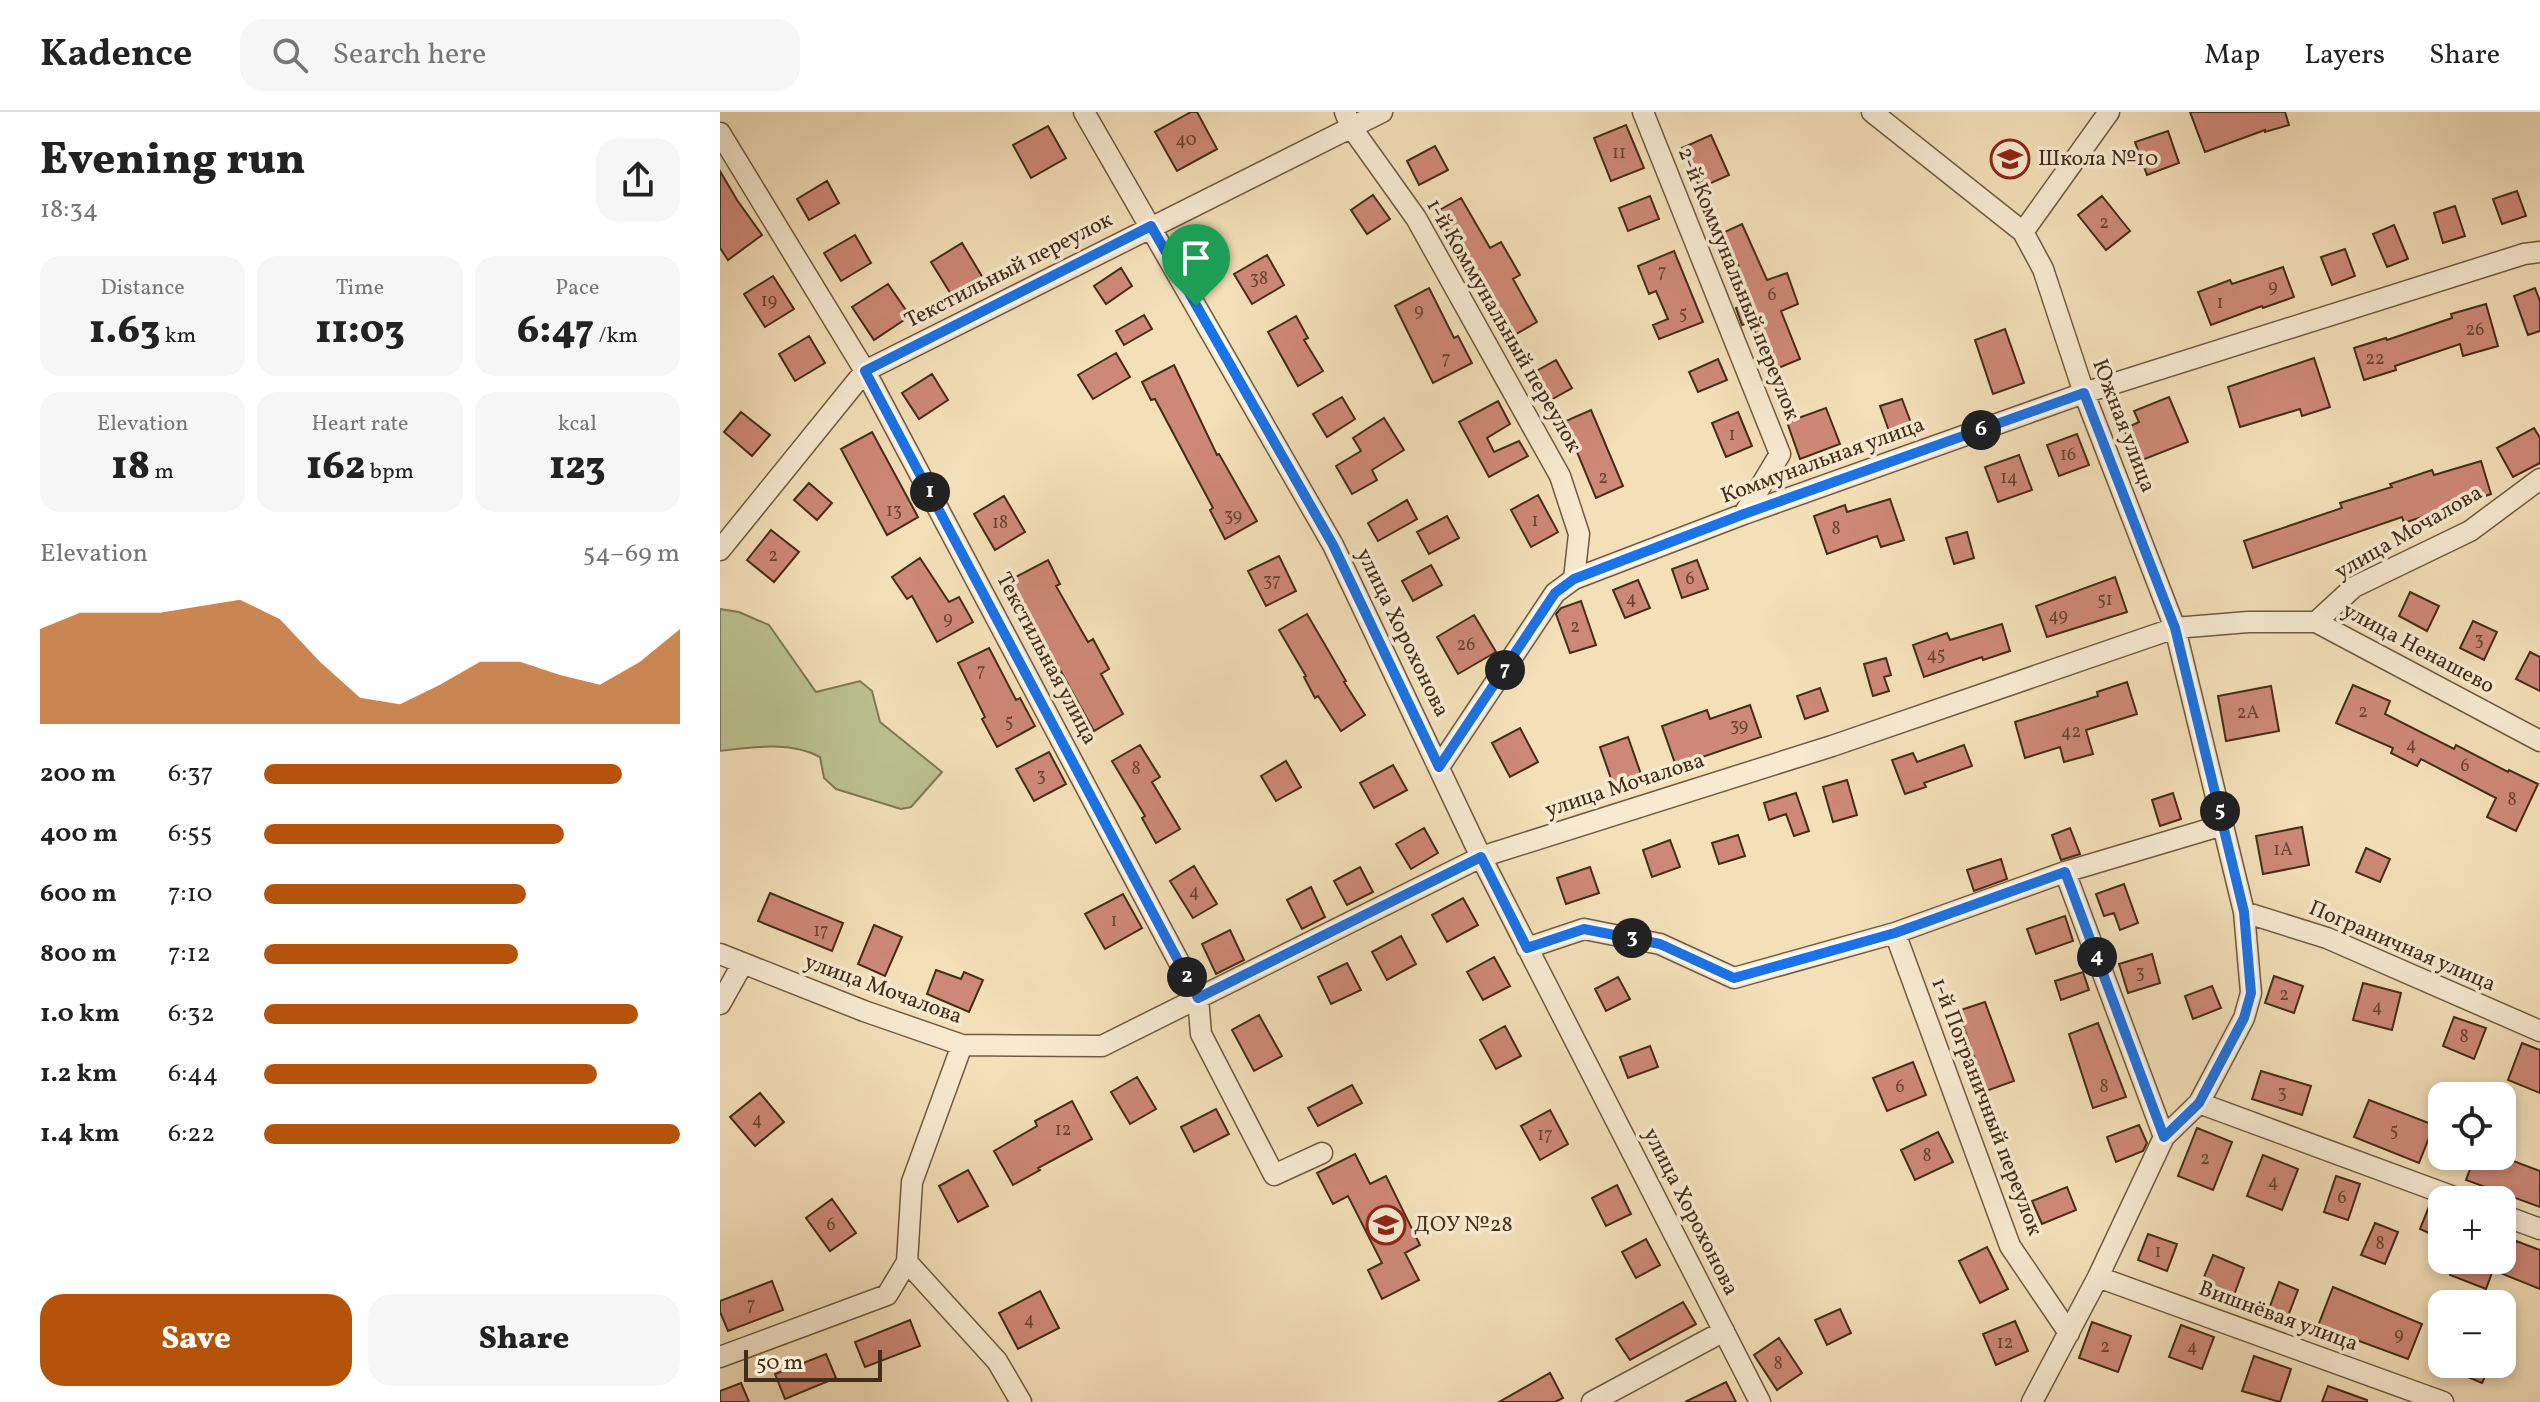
<!DOCTYPE html>
<meta charset="utf-8">
<style>
:root{--surface:#fff;--page:#f6f6f6;--text:#222;--muted:#767676;--line:#e0e0e0;--accent:#b45309}
body{margin:0;font-family:Vollkorn,serif;background:var(--page);color:var(--text);height:100vh;display:flex;flex-direction:column;font-size:30px;white-space:nowrap}
*{box-sizing:border-box;margin:0}
p{font-size:26px;color:var(--muted)}
.icon{flex:none;width:44px;height:44px;fill:none;stroke:currentColor;stroke-width:2;stroke-linecap:round;stroke-linejoin:round}
.map{position:relative;flex:1;overflow:hidden}
.sheet{display:flex;flex-direction:column;background:var(--surface);width:720px}
.sheet>*{flex:none}
.tools{position:absolute;left:1708px;top:970px;display:grid;gap:16px}
.tools a{display:grid;place-items:center;width:88px;height:88px;border-radius:16px;background:var(--surface);box-shadow:0 4px 12px #0003;font-size:40px}
.scale{position:absolute;left:24px;bottom:20px;width:138px;box-sizing:border-box;padding-left:8px;border:4px solid #442d18;border-top:0;font-size:22px;line-height:28px;white-space:nowrap;color:#442d18;-webkit-text-stroke:6px #f7ead1;paint-order:stroke}
.pin{position:absolute;display:grid;place-items:center;width:68px;height:68px;color:#fff;margin:-82px -34px;border-radius:50% 50% 50% 0;rotate:-45deg;box-shadow:0 0 8px #0007}
.pin .icon{rotate:45deg}
.km{position:absolute;width:40px;height:40px;margin:-20px;border-radius:50%;background:#222;color:#fff;font-size:22px;line-height:40px;text-align:center}
.round{display:grid;place-items:center;flex:none;width:84px;height:84px;border-radius:24px;background:var(--page)}
.head{display:flex;align-items:center;justify-content:space-between;height:136px;padding:0 40px}
h1{font-size:44px;font-weight:800;line-height:60px}
.stats{display:grid;grid-template-columns:repeat(3,1fr);gap:12px;height:136px;padding:8px 40px}
.stats div{display:grid;align-content:center;border-radius:20px;background:var(--page);text-align:center}
.stats b{font-size:40px;font-weight:800}
.stats small{font-size:22px;font-weight:400}
.stats p{font-size:22px}
.chart{height:224px;padding:16px 40px}
.chart p{display:flex;justify-content:space-between}
.chart svg{width:100%;height:144px;margin-top:8px;fill:var(--accent);opacity:.7}
.action{display:flex;gap:16px;margin-top:auto;padding:16px 40px}
.action a{flex:1;height:92px;border-radius:24px;background:var(--accent);color:#fff;font-size:32px;font-weight:800;line-height:92px;text-align:center}
.action a+a{background:var(--page);color:var(--text)}
ul{padding:0 40px;list-style:none;font-size:26px}
li{display:grid;grid-template-columns:128px 96px 1fr;align-items:center;height:60px}
li i{height:20px;border-radius:10px;background:var(--accent)}
header{display:flex;align-items:center;gap:48px;box-sizing:border-box;height:112px;padding:0 40px;background:var(--surface);border-bottom:2px solid var(--line)}
header strong{font-size:38px}
nav{display:flex;gap:44px;margin-inline-start:auto;font-size:28px}
.search{width:560px;height:72px;background:var(--page);display:flex;align-items:center;gap:20px;box-sizing:border-box;padding:0 28px;border-radius:24px;color:var(--muted);font-size:30px}
main{display:flex;flex:1;min-height:0}
.map>svg:first-child{display:block}
.green{fill:#bbc28f;stroke:#807854;stroke-width:2}
.building{fill:#ce8877;stroke:#442d18;stroke-width:2}
.lines{fill:none;stroke-linecap:round;stroke-linejoin:round}
.minor-casing{stroke:#705a40;stroke-width:23}
.minor{stroke:#f7ead1;stroke-width:20}
.route-casing{stroke:#fff;stroke-width:16}
.route{stroke:#1a73e8;stroke-width:10}
.labels{text-anchor:middle;dominant-baseline:central;stroke-width:7;stroke-linejoin:round;paint-order:stroke}
.number-label{font-size:18px;fill:#664430}
.poi-label{font-size:22px;fill:#442d18;stroke:#f7ead1;text-anchor:start}
.street-label{font-size:22px;fill:#442d18;stroke:#f7ead1}
</style>
<header>
<strong>Kadence</strong>
<div class="search"><svg class="icon" aria-label="search" viewBox="0 0 24 24"><circle cx="10" cy="10" r="6"/><path d="M15 15l6 6"/></svg>Search here</div>
<nav><a>Map</a><a>Layers</a><a>Share</a></nav>
</header>
<main>
<section class="sheet">
<div class="head"><div><h1>Evening run</h1><p>18:34</p></div><a class="round"><svg class="icon" aria-label="share" viewBox="0 0 24 24"><path d="M12 15V3M7 8l5-5 5 5M5 13v7h14v-7"/></svg></a></div>
<div class="stats">
<div><p>Distance</p><b>1.63<small> km</small></b></div>
<div><p>Time</p><b>11:03</b></div>
<div><p>Pace</p><b>6:47<small> /km</small></b></div>
</div>
<div class="stats">
<div><p>Elevation</p><b>18<small> m</small></b></div>
<div><p>Heart rate</p><b>162<small> bpm</small></b></div>
<div><p>kcal</p><b>123</b></div>
</div>
<div class="chart"><p><span>Elevation</span>54–69 m</p>
<svg viewBox="0 0 160 44" preserveAspectRatio="none"><path d="M0 44V15L10 10L20 10L30 10L40 8L50 6L60 12L70 25L80 36L90 38L100 32L110 25L120 25L130 29L140 32L150 25L160 15V44z"/></svg>
</div>
<ul>
<li><b>200 m</b>6:37<i style="width:86%"></i></li>
<li><b>400 m</b>6:55<i style="width:72%"></i></li>
<li><b>600 m</b>7:10<i style="width:63%"></i></li>
<li><b>800 m</b>7:12<i style="width:61%"></i></li>
<li><b>1.0 km</b>6:32<i style="width:90%"></i></li>
<li><b>1.2 km</b>6:44<i style="width:80%"></i></li>
<li><b>1.4 km</b>6:22<i style="width:100%"></i></li>
</ul>
<div class="action"><a>Save</a><a>Share</a></div>
</section>
<div class="map">
<svg width="1820" height="1290" viewBox="0 0 1820 1290">
<rect width="100%" height="100%" fill="#f3dfb8"/>
<filter id="stains"><feTurbulence type="fractalNoise" baseFrequency=".0025" numOctaves="4"/><feColorMatrix values="0 0 0 0 .2 0 0 0 0 .09 0 0 0 0 .02 0 0 0 .5 -.17"/></filter>
<radialGradient id="worn" r=".72"><stop offset=".6" stop-color="#630" stop-opacity="0"/><stop offset="1" stop-color="#630" stop-opacity=".3"/></radialGradient>
<path class="green" d="M0,497L19,500L49,513L96,580L140,569L152,579L160,610L222,660L191,695L181,697L116,677L104,666L100,645C71,629 32,635 0,639Z"/>
<path class="building" d="M471,0H477L497,37L457,59L435,20Z
M1470,0H1565L1569,13L1545,20V18L1485,40Z
M906,13L924,56L891,69L874,26Z
M328,14L346,46L311,66L293,33Z
M1448,19L1459,51L1427,63L1415,30Z
M991,23L1009,63L980,76L962,36Z
M715,34L728,58L699,73L687,49Z
M0,59L17,88L42,123L8,148L0,136Z
M107,69L119,91L89,108L77,87Z
M1797,79L1806,104L1782,112L1773,87Z
M653,83L670,107L647,122L631,98Z
M930,84L939,107L908,119L899,96Z
M1382,84L1410,119L1386,138L1358,103Z
M741,86L770,136L781,130L800,163L793,167L817,210L791,225L768,182L765,183L716,100Z
M1735,94L1745,124L1723,131L1714,101Z
M1022,112L1047,168L1067,161L1078,192L1061,199L1080,247L1051,259L1031,210L1022,213L1016,196L1031,190L1018,153L1009,157L994,125Z
M1674,113L1688,147L1667,155L1653,122Z
M135,123L151,151L121,169L104,141Z
M242,131L263,166L232,184L211,150Z
M1625,137L1635,164L1612,173L1601,145Z
M954,139L983,210L939,227L933,213L948,207L936,179L929,182L918,154Z
M547,143L564,173L532,192L514,162Z
M1563,155L1574,185L1543,196L1542,194L1491,213L1478,180L1510,168L1512,172Z
M401,156L412,174L386,192L374,174Z
M53,164L74,197L45,215L24,182Z
M168,172L190,204L154,228L132,195Z
M709,176L734,226L738,224L752,251L713,271L675,194Z
M1815,176L1820,189V219L1808,223L1794,184Z
M1766,192L1778,234L1743,244L1740,232L1675,254L1676,258L1644,268L1634,236L1666,226L1667,228L1732,206L1731,202Z
M424,203L432,217L404,233L396,219Z
M576,204L588,226L584,228L603,259L578,274L548,220Z
M1285,217L1304,271L1273,282L1255,228Z
M89,224L105,251L75,269L59,242Z
M396,241L410,265L373,287L358,263Z
M1594,246L1610,295L1582,304L1580,297L1520,315L1508,275Z
M998,247L1007,268L978,280L969,260Z
M836,248L852,276L829,289L813,261Z
M454,253L497,343L499,342L537,409L505,427L490,398L493,396L435,287L431,288L422,270Z
M212,262L228,288L199,307L182,281Z
M622,285L635,307L607,325L593,302Z
M1449,285L1468,330L1417,350L1404,317L1419,310L1414,299Z
M1182,287L1191,311L1169,319L1160,294Z
M778,289L790,312L767,326L774,340L799,329L808,344L769,365L739,310Z
M1106,296L1120,332L1080,347L1067,310Z
M871,298L903,374L876,386L855,335L850,338L839,312Z
M21,300L50,323L32,344L4,320Z
M1018,300L1032,334L1006,345L992,311Z
M664,306L684,338L652,358L657,368L632,382L616,354L641,339L633,326Z
M1814,316L1820,326V351L1793,365L1777,336Z
M152,320L198,405L167,423L121,337Z
M1357,322L1369,353L1339,364L1327,333Z
M1299,343L1312,378L1278,390L1265,355Z
M1761,349L1771,382L1684,411L1682,405L1533,456L1524,429L1622,396L1620,391L1672,375L1670,372L1712,358L1714,363Z
M89,371L112,391L97,408L74,388Z
M818,383L838,420L811,435L791,398Z
M284,384L305,420L275,438L254,402Z
M1170,387L1184,428L1161,435L1157,424L1107,442L1094,404L1125,393L1127,400Z
M687,388L697,407L658,429L648,411Z
M727,404L739,426L709,442L697,420Z
M51,418L79,440L54,470L27,448Z
M1247,420L1254,446L1234,452L1226,426Z
M559,444L576,479L546,494L528,459Z
M200,446L229,490L239,485L253,510L217,530L192,484L187,487L172,465Z
M328,448L340,472L336,474L368,530L373,527L389,557L381,562L403,602L374,619L290,468Z
M977,448L988,477L962,486L952,457Z
M711,453L722,473L693,489L682,469Z
M1395,465L1407,500L1327,525L1316,494Z
M918,468L930,496L905,506L893,478Z
M1690,480L1719,494L1707,519L1679,504Z
M861,489L876,533L850,541L836,502L841,496Z
M587,502L626,569L624,570L645,603L621,619L598,584L595,586L584,565L586,564L559,518Z
M754,503L776,540L738,562L717,525Z
M1753,509L1777,520L1764,548L1740,536Z
M1282,512L1290,539L1263,548L1262,545L1204,565L1193,533L1227,521L1230,528Z
M269,536L296,588L300,586L315,614L277,635L262,607L265,605L238,551Z
M1810,540L1820,545V579L1796,567Z
M1166,546L1171,563L1164,565L1169,579L1153,584L1144,552Z
M1407,570L1417,602L1366,618L1373,642L1344,650L1340,635L1305,646L1295,610L1378,584L1377,580Z
M1633,573L1670,589L1665,602L1734,637L1736,633L1788,660L1789,658L1818,672L1796,719L1767,705L1776,686L1701,647L1697,654L1671,641L1673,636L1616,611Z
M1551,574L1559,619L1506,629L1498,584Z
M1100,576L1108,599L1085,607L1077,584Z
M1030,593L1041,625L956,654L942,614L987,598L990,607Z
M800,616L818,650L790,665L772,631Z
M908,625L923,668L895,678L880,635Z
M420,633L440,665L432,670L460,717L436,731L422,706L425,704L392,649Z
M1244,633L1252,654L1204,671L1206,675L1185,682L1172,648L1193,641L1197,650Z
M329,640L346,672L314,689L296,657Z
M566,649L581,675L556,689L541,664Z
M673,653L687,678L654,696L640,671Z
M1127,668L1137,703L1113,710L1103,675Z
M1076,681L1089,719L1074,724L1066,702L1049,708L1044,691Z
M1453,681L1461,707L1440,714L1432,688Z
M1582,715L1589,753L1543,762L1536,724Z
M704,716L718,741L691,757L676,732Z
M1350,716L1360,742L1341,748L1332,723Z
M1018,723L1025,744L999,752L992,731Z
M950,728L960,755L932,765L923,738Z
M1646,736L1670,747L1660,770L1636,760Z
M1281,747L1287,767L1254,779L1247,758Z
M474,754L497,792L473,806L450,769Z
M640,755L653,780L627,793L614,769Z
M870,755L879,781L846,792L837,766Z
M1404,772L1418,811L1400,818L1394,801L1384,804L1376,782Z
M591,775L605,805L582,817L567,788Z
M50,781L123,811L112,839L38,809Z
M403,782L422,816L385,837L365,802Z
M743,786L758,813L727,830L712,803Z
M1345,804L1353,829L1316,842L1307,817Z
M154,813L182,825L165,864L138,852Z
M510,818L524,848L496,862L482,832Z
M681,824L696,852L667,868L652,840Z
M1432,842L1440,871L1408,881L1399,852Z
M774,845L790,874L763,888L747,860Z
M627,851L641,878L611,892L598,865Z
M216,858L241,867L244,860L263,868L249,900L207,882Z
M1363,860L1369,878L1341,888L1335,869Z
M1554,864L1583,874L1574,901L1545,891Z
M898,865L910,887L886,899L875,877Z
M1643,871L1681,881L1672,918L1633,908Z
M1492,874L1501,896L1473,907L1465,884Z
M1265,890L1294,969L1266,979L1238,899Z
M539,903L562,944L534,959L512,918Z
M1734,905L1766,916L1754,947L1723,934Z
M1378,911L1406,985L1373,996L1349,922Z
M785,914L801,944L776,957L760,928Z
M1802,931L1820,938V981L1788,968Z
M930,934L938,955L908,966L900,945Z
M1193,950L1206,983L1167,999L1153,966Z
M1541,959L1591,974L1582,1003L1532,987Z
M417,965L436,997L410,1012L391,980Z
M632,973L642,991L598,1014L588,996Z
M40,981L64,1010L35,1034L10,1005Z
M1649,988L1714,1013L1699,1051L1634,1025Z
M352,989L372,1027L318,1056L320,1058L293,1073L274,1039L317,1014L315,1009Z
M496,997L509,1022L474,1040L461,1015Z
M830,998L848,1032L820,1048L801,1014Z
M1419,1013L1427,1031L1423,1039L1396,1050L1387,1025Z
M1477,1016L1512,1030L1493,1078L1458,1064Z
M1218,1020L1233,1050L1195,1068L1181,1038Z
M635,1042L650,1072L666,1064L700,1133L685,1141L699,1168L662,1187L648,1158L662,1151L628,1084L613,1092L597,1061Z
M1543,1043L1578,1057L1562,1098L1527,1084Z
M1755,1044H1780L1820,1059V1095L1746,1068Z
M248,1058L268,1094L238,1110L219,1074Z
M1616,1064L1640,1072L1628,1108L1604,1100Z
M897,1073L911,1102L886,1114L872,1086Z
M1347,1075L1356,1098L1322,1112L1312,1089Z
M112,1087L136,1121L110,1139L86,1106Z
M1710,1092L1722,1097V1127L1700,1117Z
M1655,1111L1678,1120L1665,1152L1641,1143Z
M1428,1122L1457,1132L1447,1159L1418,1148Z
M926,1127L940,1153L916,1166L902,1140Z
M1796,1129L1820,1138V1177L1773,1158L1766,1177L1730,1163L1735,1148H1789Z
M1267,1135L1288,1177L1260,1191L1239,1149Z
M1493,1143L1524,1156L1514,1183L1482,1170Z
M52,1169L63,1198L8,1219L0,1200V1189Z
M1559,1170L1578,1178L1568,1204L1549,1197Z
M1613,1175L1702,1212L1688,1247L1598,1214Z
M320,1179L339,1216L298,1237L279,1201Z
M963,1190L976,1212L910,1248L896,1227Z
M1120,1197L1131,1221L1107,1233L1095,1208Z
M190,1208L200,1234L145,1255L135,1230Z
M1295,1209L1308,1239L1276,1253L1263,1222Z
M1372,1210L1411,1224L1398,1260L1359,1246Z
M1461,1213L1494,1225L1482,1257L1449,1245Z
M1059,1226L1082,1261L1057,1278L1034,1243Z
M106,1242L116,1266L65,1287L55,1262Z
M1534,1244L1571,1257L1560,1290L1522,1279Z
M1717,1252H1771L1762,1271Z
M830,1261L843,1286L835,1290H779Z
M1006,1270L1016,1290H965Z
M21,1271L29,1290H0V1279Z
M1608,1274L1647,1288V1290H1602Z"/>
<g class="lines">
<defs>
<path id="minor" d="M364,0L613,433L761,745L1040,1290
M625,0L631,15L696,106L840,364L859,422L854,467
M923,0L1060,342L1024,402
M1152,0L1303,120L1323,157L1364,281L1455,516L1524,800L1531,881L1524,906L1479,991L1444,1025L1378,1165L1312,1290
M0,21L145,259L478,886L481,922L554,1063L602,1041
M1303,120L1389,0
M0,438L145,259L662,0
M1596,510L1820,629
M719,655L835,481L854,467L1024,402L1364,281L1804,142L1820,140
M1345,760L1444,1025
M1524,800L1607,826L1820,919
M1175,821L1290,1134L1349,1221
M807,836L864,817L940,832L1014,866L1175,821L1345,760L1503,713
M0,842L144,899L242,933L382,934L761,745L1112,634L1455,516L1528,510H1596L1634,475L1750,419L1820,367
M0,892L23,851
M242,933L192,1070L187,1150L277,1249L301,1290
M1479,991L1742,1088
M1782,1103L1820,1117
M1378,1165L1723,1290
M0,1245L167,1183L187,1150
M872,1290L1004,1219"/>
</defs>
<use href="#minor" class="minor-casing"/>
<use href="#minor" class="minor"/>
</g>
<g class="lines">
<defs>
<path id="route" d="M431,114L613,433L719,655L835,481L854,467L1024,402L1364,281L1455,516L1524,800L1531,881L1524,906L1479,991L1444,1025L1345,760L1175,821L1014,866L940,832L864,817L807,836L761,745L478,886L145,259Z"/>
</defs>
<use href="#route" class="route-casing"/>
<use href="#route" class="route"/>
</g>
<defs>
<symbol id="school-ring" viewBox="-11 -11 22 22"><circle r="9.5" fill="#f7ead1" stroke="#8f2418" stroke-width="1.5"/><path d="M0-5L7-2L0 1L-7-2ZM-4 1L0 2.5L4 1V4Q0 6-4 4Z" fill="#8f2418"/></symbol>
</defs>
<g fill-rule="evenodd">
<use href="#school-ring" x="1268" y="25" width="44" height="44"/>
<use href="#school-ring" x="644" y="1091" width="44" height="44"/>
</g>
<g class="labels">
<g class="number-label">
<text x="466" y="28">40</text>
<text x="899" y="41">11</text>
<text x="1384" y="111">2</text>
<text x="942" y="160">7</text>
<text x="539" y="167">38</text>
<text x="1553" y="175">9</text>
<text x="1052" y="183">6</text>
<text x="49" y="189">19</text>
<text x="1500" y="191">1</text>
<text x="699" y="199">9</text>
<text x="963" y="202">5</text>
<text x="1755" y="218">26</text>
<text x="726" y="247">7</text>
<text x="1655" y="247">22</text>
<text x="1012" y="323">1</text>
<text x="1348" y="343">16</text>
<text x="883" y="366">2</text>
<text x="1289" y="366">14</text>
<text x="174" y="399">13</text>
<text x="513" y="404">39</text>
<text x="815" y="409">1</text>
<text x="280" y="411">18</text>
<text x="1116" y="417">8</text>
<text x="53" y="444">2</text>
<text x="970" y="467">6</text>
<text x="552" y="469">37</text>
<text x="911" y="487">4</text>
<text x="1385" y="488">51</text>
<text x="1338" y="504">49</text>
<text x="228" y="507">9</text>
<text x="855" y="515">2</text>
<text x="1759" y="528">3</text>
<text x="746" y="533">26</text>
<text x="1216" y="543">45</text>
<text x="261" y="559">7</text>
<text x="1643" y="600">2</text>
<text x="1528" y="601">2А</text>
<text x="289" y="610">5</text>
<text x="1019" y="614">39</text>
<text x="1351" y="620">42</text>
<text x="1691" y="633">4</text>
<text x="1745" y="654">6</text>
<text x="416" y="657">8</text>
<text x="321" y="664">3</text>
<text x="1792" y="688">8</text>
<text x="1563" y="738">1А</text>
<text x="474" y="780">4</text>
<text x="394" y="809">1</text>
<text x="101" y="819">17</text>
<text x="1420" y="861">3</text>
<text x="1564" y="883">2</text>
<text x="1657" y="895">4</text>
<text x="1744" y="925">8</text>
<text x="1180" y="975">6</text>
<text x="1384" y="975">8</text>
<text x="1562" y="981">3</text>
<text x="37" y="1008">4</text>
<text x="343" y="1018">12</text>
<text x="1674" y="1019">5</text>
<text x="825" y="1023">17</text>
<text x="1207" y="1044">8</text>
<text x="1485" y="1047">2</text>
<text x="1553" y="1070">4</text>
<text x="1622" y="1086">6</text>
<text x="111" y="1113">6</text>
<text x="1660" y="1132">8</text>
<text x="1438" y="1140">1</text>
<text x="31" y="1193">7</text>
<text x="309" y="1208">4</text>
<text x="1679" y="1223">9</text>
<text x="1285" y="1231">12</text>
<text x="1385" y="1235">2</text>
<text x="1472" y="1235">4</text>
<text x="1058" y="1252">8</text>
</g>
<g class="poi-label">
<text x="1318" y="47">Школа №10</text>
<text x="694" y="1113">ДОУ №28</text>
</g>
<g class="street-label">
<text transform="translate(289 159) rotate(-27)">Текстильный переулок</text>
<text transform="translate(1018 172) rotate(68)">2-й Коммунальный переулок</text>
<text transform="translate(783 214) rotate(60)">1-й Коммунальный переулок</text>
<text transform="translate(1403 314) rotate(69)">Южная улица</text>
<text transform="translate(1103 349) rotate(-20)">Коммунальная улица</text>
<text transform="translate(1689 421) rotate(-30)">улица Мочалова</text>
<text transform="translate(682 521) rotate(64)">улица Хорохонова</text>
<text transform="translate(1698 537) rotate(28)">улица Ненашево</text>
<text transform="translate(326 547) rotate(62)">Текстильная улица</text>
<text transform="translate(905 674) rotate(-18)">улица Мочалова</text>
<text transform="translate(1682 835) rotate(23)">Пограничная улица</text>
<text transform="translate(163 878) rotate(20)">улица Мочалова</text>
<text transform="translate(1266 995) rotate(69)">1-й Пограничный переулок</text>
<text transform="translate(970 1100) rotate(63)">улица Хорохонова</text>
<text transform="translate(1558 1205) rotate(20)">Вишнёвая улица</text>
</g>
</g>
<rect width="100%" height="100%" filter="url(#stains)"/>
<rect width="100%" height="100%" fill="url(#worn)"/>
</svg>
<div class="tools">
<a><svg class="icon" aria-label="locate" viewBox="0 0 24 24"><circle cx="12" cy="12" r="6"/><path d="M12 2v4M12 18v4M2 12h4M18 12h4"/></svg></a>
<a>+</a>
<a>−</a>
</div>
<div class="scale">50 m</div>
<div class="pin" style="left:476px;top:194px;background:#1e9e55"><svg class="icon" aria-label="arrive" viewBox="0 0 24 24"><path d="M6 21V4h12l-3 4 3 4H6"/></svg></div>
<b class="km" style="left:210px;top:380px">1</b>
<b class="km" style="left:467px;top:865px">2</b>
<b class="km" style="left:912px;top:826px">3</b>
<b class="km" style="left:1377px;top:845px">4</b>
<b class="km" style="left:1500px;top:699px">5</b>
<b class="km" style="left:1261px;top:318px">6</b>
<b class="km" style="left:785px;top:558px">7</b>
</div>
</main>
